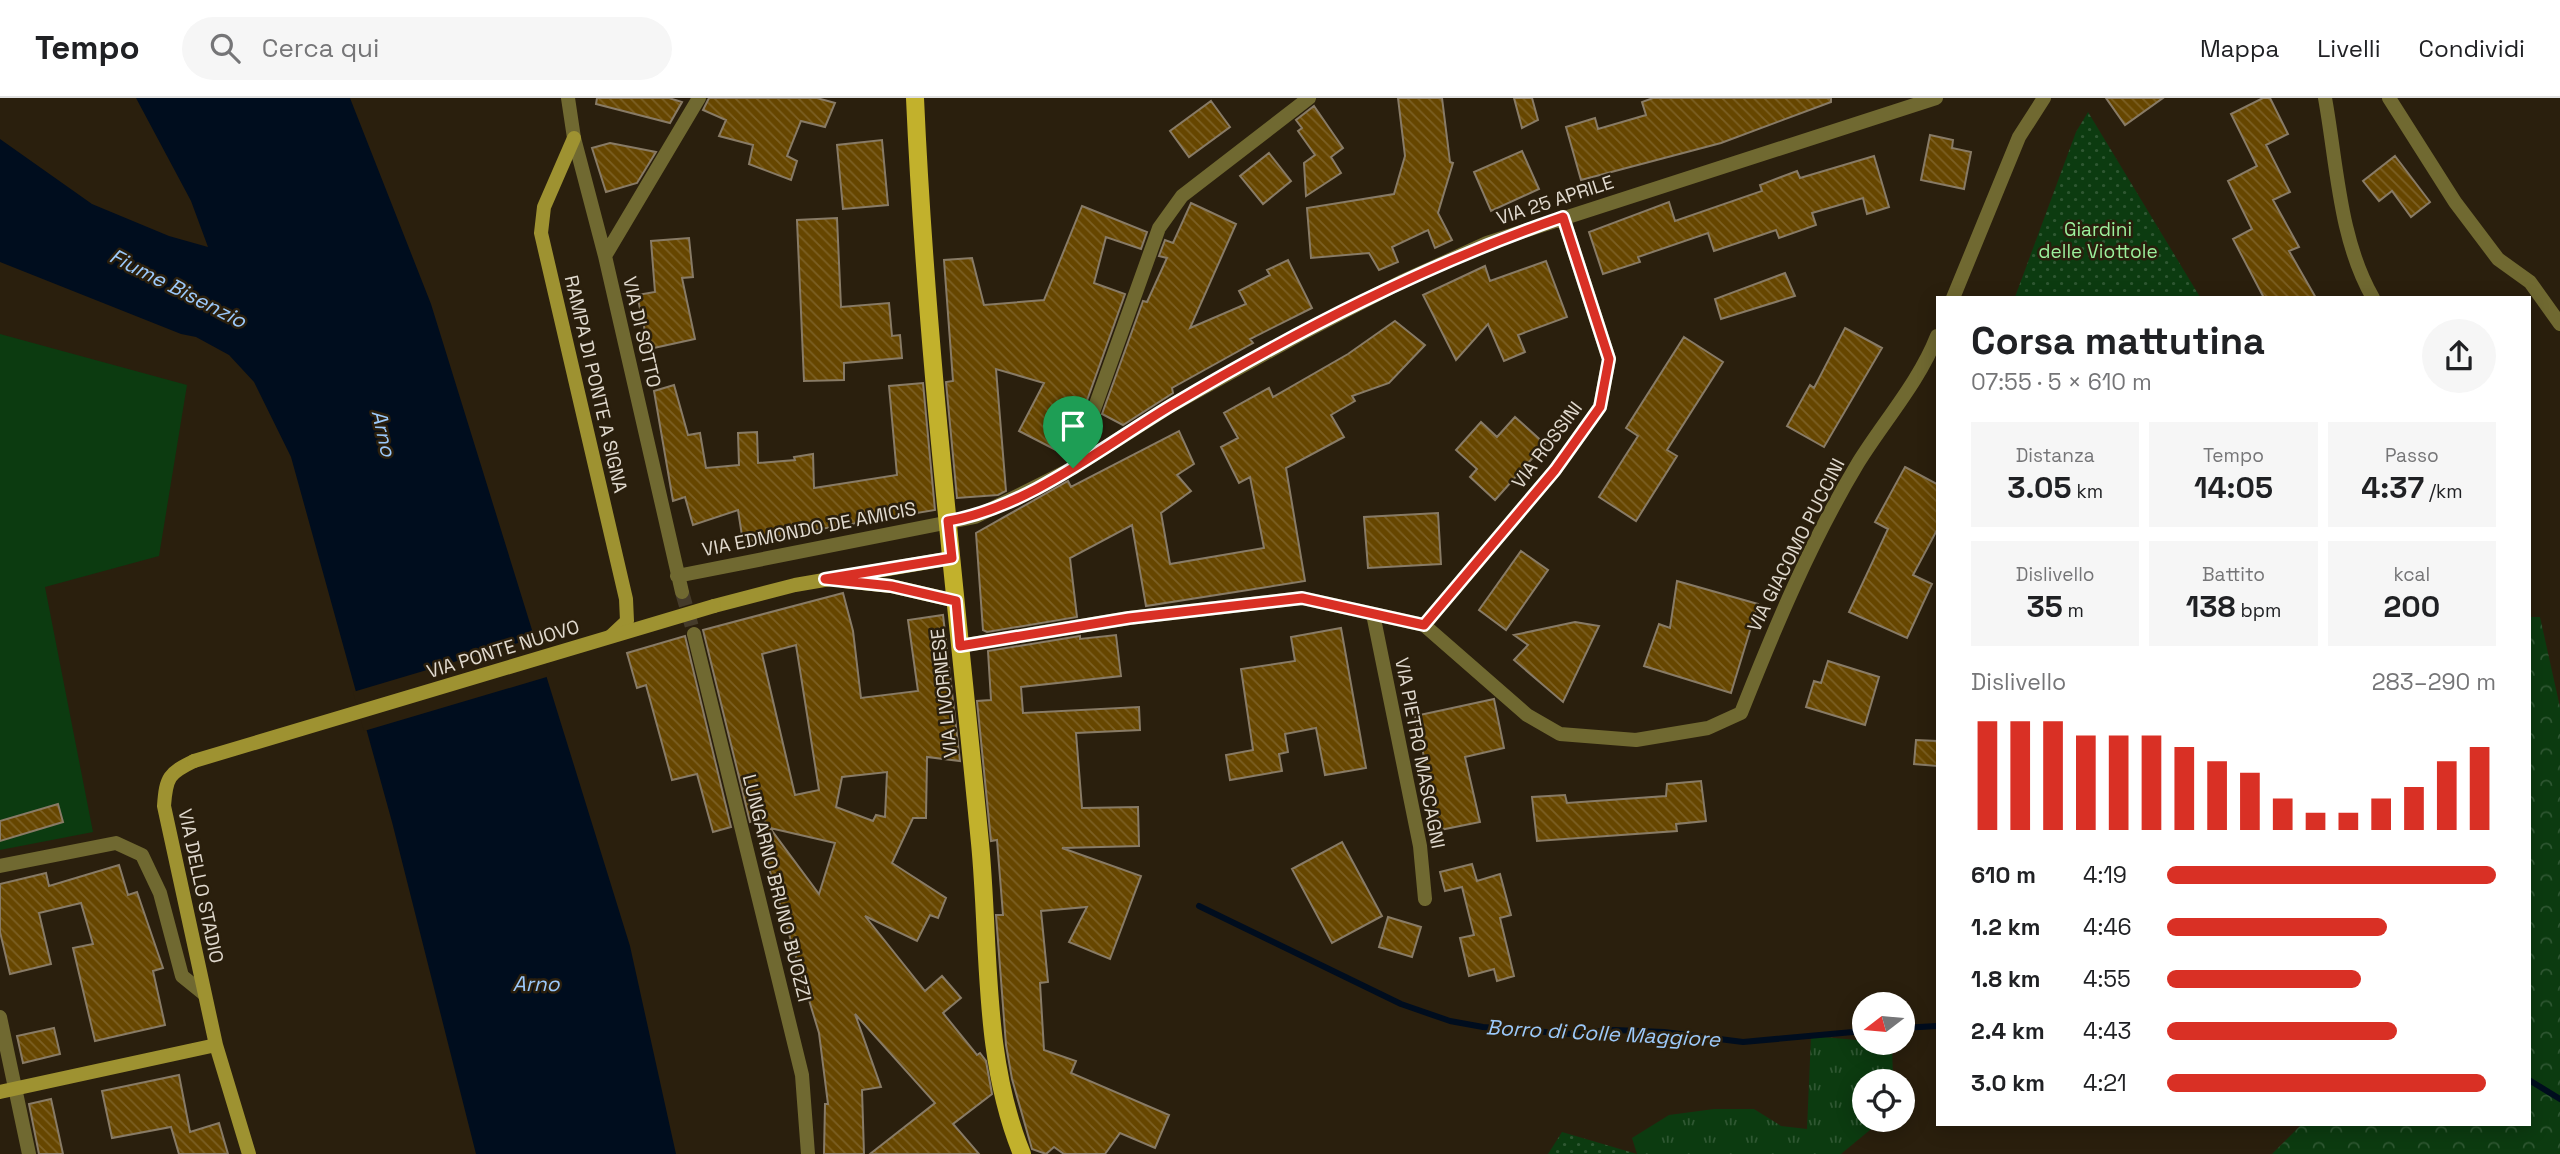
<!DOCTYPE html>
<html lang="it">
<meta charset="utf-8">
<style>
:root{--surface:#fff;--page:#f6f6f6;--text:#202124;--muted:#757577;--line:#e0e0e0;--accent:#d93025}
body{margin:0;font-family:"Space Grotesk",sans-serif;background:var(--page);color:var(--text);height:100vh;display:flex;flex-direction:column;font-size:26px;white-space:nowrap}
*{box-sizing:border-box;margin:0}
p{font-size:23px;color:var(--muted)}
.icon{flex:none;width:38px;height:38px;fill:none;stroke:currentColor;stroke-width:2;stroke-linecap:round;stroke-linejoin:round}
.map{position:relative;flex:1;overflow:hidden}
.panel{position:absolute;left:1936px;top:198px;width:595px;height:830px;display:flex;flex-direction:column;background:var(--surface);border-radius:0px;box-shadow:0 4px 18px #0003}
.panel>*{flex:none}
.needle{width:46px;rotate:254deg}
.buttons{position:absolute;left:1852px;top:894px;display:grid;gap:14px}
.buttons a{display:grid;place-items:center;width:63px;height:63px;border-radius:50%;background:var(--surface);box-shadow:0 4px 18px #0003;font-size:35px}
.pin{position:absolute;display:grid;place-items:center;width:60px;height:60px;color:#fff;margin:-72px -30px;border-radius:50% 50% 50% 0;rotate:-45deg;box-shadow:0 0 7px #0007}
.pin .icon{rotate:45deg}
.round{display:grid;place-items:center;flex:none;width:74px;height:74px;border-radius:37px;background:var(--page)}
.summary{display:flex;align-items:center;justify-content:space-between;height:119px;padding:0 35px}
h1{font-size:38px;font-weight:600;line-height:52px}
.figures{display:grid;grid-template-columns:repeat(3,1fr);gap:10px;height:119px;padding:7px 35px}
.figures div{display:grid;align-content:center;border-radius:0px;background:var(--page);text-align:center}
.figures b{font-size:30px;font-weight:600}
.figures small{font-size:19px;font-weight:400}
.figures p{font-size:19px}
.chart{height:196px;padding:14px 35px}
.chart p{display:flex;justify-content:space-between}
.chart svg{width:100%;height:126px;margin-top:7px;stroke:var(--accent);stroke-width:6}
ul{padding:0 35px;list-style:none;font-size:23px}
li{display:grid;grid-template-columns:112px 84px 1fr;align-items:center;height:52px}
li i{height:18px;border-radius:9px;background:var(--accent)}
header{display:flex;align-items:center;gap:42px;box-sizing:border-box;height:98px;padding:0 35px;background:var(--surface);border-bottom:2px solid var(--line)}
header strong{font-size:33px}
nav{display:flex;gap:38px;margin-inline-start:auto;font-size:24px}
.search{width:490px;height:63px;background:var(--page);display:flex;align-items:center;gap:18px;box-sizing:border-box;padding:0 24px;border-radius:38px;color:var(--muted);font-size:26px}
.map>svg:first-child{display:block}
.grass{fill:url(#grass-tufts)}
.forest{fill:url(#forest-crowns)}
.park{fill:url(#park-dots)}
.pitch{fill:#0c3b10}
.water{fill:#000d1e}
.pier{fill:#2a1f0d}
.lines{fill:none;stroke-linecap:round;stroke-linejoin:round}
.stream{stroke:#000d1e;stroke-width:6}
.building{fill:url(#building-back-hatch);stroke:#887b66;stroke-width:2;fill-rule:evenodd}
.street-tunnel{stroke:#453b2a;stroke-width:14;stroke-dasharray:14 7;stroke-linecap:butt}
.street{stroke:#706931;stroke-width:14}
.secondary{stroke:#9e9231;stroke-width:14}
.primary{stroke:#c2b12c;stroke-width:18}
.secondary-bridge{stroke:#9e9231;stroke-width:14}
.route-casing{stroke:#fff;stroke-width:14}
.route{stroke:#d93025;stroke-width:9}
.labels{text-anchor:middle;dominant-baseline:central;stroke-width:5;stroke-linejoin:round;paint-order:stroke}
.street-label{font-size:19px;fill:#e1dacf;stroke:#2a1f0d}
.park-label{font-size:19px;fill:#9cf09c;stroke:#2a1f0d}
.water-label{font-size:21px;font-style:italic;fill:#9cc9fa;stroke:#2a1f0d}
</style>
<header>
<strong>Tempo</strong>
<div class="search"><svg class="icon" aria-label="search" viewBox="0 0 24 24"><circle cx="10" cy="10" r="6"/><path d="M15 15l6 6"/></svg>Cerca qui</div>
<nav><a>Mappa</a><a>Livelli</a><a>Condividi</a></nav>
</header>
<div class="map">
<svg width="2560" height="1056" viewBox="0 0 2560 1056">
<defs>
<pattern id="grass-tufts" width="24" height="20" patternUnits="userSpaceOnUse" patternTransform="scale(1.75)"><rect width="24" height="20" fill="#0c3b10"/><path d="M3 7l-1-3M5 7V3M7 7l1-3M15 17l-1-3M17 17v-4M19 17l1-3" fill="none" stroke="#2f5732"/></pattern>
<pattern id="forest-crowns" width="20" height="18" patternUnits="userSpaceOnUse" patternTransform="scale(1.75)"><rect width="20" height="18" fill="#0c3b10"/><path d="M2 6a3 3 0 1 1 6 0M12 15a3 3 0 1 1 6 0" fill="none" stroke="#2f5732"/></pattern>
<pattern id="park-dots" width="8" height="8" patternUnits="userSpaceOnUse" patternTransform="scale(1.75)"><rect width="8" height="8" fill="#0c3b10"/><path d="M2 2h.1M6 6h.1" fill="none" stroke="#2f5732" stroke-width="1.8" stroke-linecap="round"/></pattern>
<pattern id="building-back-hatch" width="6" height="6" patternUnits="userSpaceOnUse" patternTransform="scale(1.75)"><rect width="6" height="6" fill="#664600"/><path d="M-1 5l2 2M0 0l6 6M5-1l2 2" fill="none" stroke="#7c6024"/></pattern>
</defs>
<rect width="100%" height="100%" fill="#2a1f0d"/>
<path class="grass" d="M1811,938L1892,945L1893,983L1864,984V1022H1882L1841,1056H1637L1632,1040L1669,1017L1714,1011H1754L1781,1028L1807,1031Z"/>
<path class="forest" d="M2529,519H2540L2560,609V1056H2272L2302,1026H2529Z"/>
<path class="park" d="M2088,14L2200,199H2015L2076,34Z
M1562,1034L1637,1056H1548Z"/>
<path class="pitch" d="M0,236L187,287L159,458L45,489L93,734L0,752Z"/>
<path class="water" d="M136,0H350L431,206L630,848L676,1056H476L392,724L291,359L254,284L229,257L196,239L181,236L0,164V41L92,106L169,138L208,149L191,103Z"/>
<path class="pier" d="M538,539L550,578L364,633L353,594Z"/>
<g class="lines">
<path class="stream" d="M1199,808L1401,906L1450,923L1483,929L1570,936L1614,932L1664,934L1743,944L1864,933
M1902,930L1937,928
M2529,982L2560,1001"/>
</g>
<path class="building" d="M597,0H669L682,4L670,25L596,6Z
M709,0H817L835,5L825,29L801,23L787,58L797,63L791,82L749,66L753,47L719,38L726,22L703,12Z
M1398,0H1442L1450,64L1453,65L1438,115L1452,142L1435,150L1428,132L1392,149L1398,164L1379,172L1369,155L1311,160L1307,110L1394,96L1405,58Z
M1514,0H1532L1538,22L1522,30Z
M1653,0H1831V4L1721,45L1581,82L1566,29L1595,20L1598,31L1646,17L1642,4Z
M2106,0H2163L2125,27Z
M2263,0H2270L2288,36L2266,47L2290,94L2273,102L2299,149L2289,153L2316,200H2264L2233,141L2252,131L2228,83L2257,68L2231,16Z
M1211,3L1230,29L1189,59L1170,33Z
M1314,8L1343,50L1331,59L1341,75L1306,98L1304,65L1315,57L1298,33L1302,30L1296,22Z
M1930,37L1953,42L1952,50L1971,54L1964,91L1921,82Z
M882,42L888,107L843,111L837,47Z
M610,45L656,54L637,85L606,94L592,50Z
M1522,53L1539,91L1491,113L1474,74Z
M1269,55L1291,83L1263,106L1240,78Z
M1874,58L1889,109L1867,116L1863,100L1812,115L1816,127L1779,140L1776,132L1714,153L1708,135L1638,159L1640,164L1603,176L1589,134L1669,104L1675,123L1762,93L1760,87L1797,73L1800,80Z
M2395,58L2430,104L2411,119L2392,93L2379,103L2363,83Z
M1191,105L1236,126L1190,230L1246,206L1239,193L1270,177L1267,172L1288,162L1312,210L1250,241L1253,245L1172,290L1173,295L1123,327L1102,316L1143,203L1147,204L1167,160L1159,158L1165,142L1173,145Z
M1082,108L1147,134L1141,151L1106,139L1094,185L1125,196L1085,308L1080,305L1060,354L1019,333L1044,285L996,271L1006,393L998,397L957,400L946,284L953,283L944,162L972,160L984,207L1044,202Z
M837,120L841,209L889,205L892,238L900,237L902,260L844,265V282L804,283L797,122Z
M689,140L693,179L682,180L695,241L649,251L637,197L655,194L651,143Z
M1546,163L1567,219L1518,237L1525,254L1504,263L1488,226L1456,262L1423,197L1485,168L1490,183Z
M1785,175L1795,198L1721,221L1715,201Z
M1395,223L1425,247L1389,285L1352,298L1355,303L1331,317L1344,339L1286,370L1305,483L1146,508L1132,427L1070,460L1077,519L987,534L983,532L976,435L1068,383L1071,389L1179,333L1194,366L1177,377L1191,393L1161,415L1170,466L1264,450L1250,379L1239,385L1221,349L1238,340L1224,315L1269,290L1273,299L1348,256Z
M1845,230L1882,250L1824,349L1787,328L1810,287L1814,290Z
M1684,239L1723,264L1667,352L1677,358L1636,423L1599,399L1638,338L1626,330Z
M923,285L935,412L743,444L738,412L693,427L685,399L673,403L654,293L674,287L688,337L700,335L706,370L739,367L738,335L757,334L758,365L795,362L794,359L813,356L814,390L897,377L889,288Z
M1515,319L1545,346L1495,402L1470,379L1477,371L1456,352L1481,324L1497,339Z
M1905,369L1937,386V432L1913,477L1932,486L1907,540L1849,514L1888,431L1875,424Z
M1438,415L1441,466L1368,470L1364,419Z
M1521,453L1548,472L1506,532L1479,512Z
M1677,483L1758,506L1731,595L1644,568L1659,526L1670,530Z
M843,495L853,533L861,600L918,593L908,522L943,517L960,663L927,659L926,720H913L892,765L946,800L938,820L930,817L917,843L865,818L925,893L942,878L961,900L943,915L977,957L980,955L986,963L992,996L953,1026L979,1056H870L935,1005L855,916L881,989L862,992L864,1056H824L825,1006H828L819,935L765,757L772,755L764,720L750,724L703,532ZM796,547L819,692L795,697L762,556ZM887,674L885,719L876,717L873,723L836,709L842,679ZM770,730L835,745L819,796Z
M1575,524L1599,528L1563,604L1514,562L1528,547L1514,537Z
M1341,530L1366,670L1325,677L1316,630L1285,636L1288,654L1279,656L1282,673L1230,682L1226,657L1253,652L1241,571L1295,563L1291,539Z
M1116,537L1121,578L1021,589L1023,615L1139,609L1140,632L1076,635L1082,710L1138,709L1139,748L1062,750L1141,778L1110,861L1069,844L1087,809L1041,813L1048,884L1040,885L1044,952L1076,963L1071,975L1169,1017L1155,1050L1120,1035L1105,1056H1064L1054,1049L1046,1056L1032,1051L1012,981L1006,947L996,817H1003L997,742L991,743L977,603L991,602L988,553L1080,538V541Z
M685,538L731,729L713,734L697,676L672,682L646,587L637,590L627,555Z
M1828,563L1879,579L1865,627L1806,609L1814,583L1821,585Z
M1494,601L1504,650L1465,659L1480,724L1440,732L1415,618Z
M1916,642L1937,643V668L1914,666Z
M1701,683L1706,723L1676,726L1677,733L1537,743L1532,699L1565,697L1567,705L1666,698L1667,686Z
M58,706L63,724L0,743V723Z
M1342,744L1382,818L1332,845L1292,771Z
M1472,766L1477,783L1500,776L1511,817L1500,820L1514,878L1497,883L1494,871L1469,878L1460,840L1474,837L1462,789L1445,793L1440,774Z
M119,767L128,797L137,794L163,870L153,873L165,927L95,943L73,850L93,846L81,805L39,815L51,866L10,876L0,834V786L46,775L49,788Z
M1388,819L1421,829L1412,859L1379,849Z
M54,930L60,956L23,965L17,938Z
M179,977L190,1034L219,1025L228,1056H179L171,1029L112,1040L102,993Z
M51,1001L63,1056H39L29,1006Z"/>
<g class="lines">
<path class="street-tunnel" d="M682,494L694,536"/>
<path class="street" d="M568,0L574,40L605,158L682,494
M2325,0C2337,66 2339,141 2373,200
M2389,0L2455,104L2498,161L2530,184L2560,226
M605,158L699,0
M1953,200L2019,39L2044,0
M1073,370L1159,130L1182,98L1309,0
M677,478L975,419L1073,370L1172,307L1297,238L1401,184L1487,145L1936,0
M1373,516L1420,748L1425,801
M1424,527L1555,372L1600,309L1609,261L1563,119
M694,536L802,977L808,1056
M960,548L1129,520L1302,500L1424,527L1527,617L1560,636L1636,642L1708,630L1741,615C1775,529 1811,443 1858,365C1884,323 1919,284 1937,238
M0,768L116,745L142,757L160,795L182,878L203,895
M0,919L29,1056"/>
<path class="secondary" d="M574,40L544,109L541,135L626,501L627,523L611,538
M843,483L891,488L956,503
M714,508L795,487L952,460
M194,663C169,675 166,679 164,708L216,947L249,1056
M0,994L216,947"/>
<path class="primary" d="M915,0C926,249 956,497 980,745C990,848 982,959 1022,1056"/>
<path class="secondary-bridge" d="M194,663L714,508"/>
</g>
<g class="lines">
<defs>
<path id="route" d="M1563,119L1609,261L1600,309L1555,372L1424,527L1302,500L1129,520L960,548L956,503L891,488L825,481L952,460L948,423C1027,410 1105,347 1172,307C1297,233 1426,166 1563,119Z"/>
</defs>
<use href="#route" class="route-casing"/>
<use href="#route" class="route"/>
</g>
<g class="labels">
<g class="street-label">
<text transform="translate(1555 102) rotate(-18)">VIA 25 APRILE</text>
<text transform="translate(642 234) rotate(77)">VIA DI SOTTO</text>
<text transform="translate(596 286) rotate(77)">RAMPA DI PONTE A SIGNA</text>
<text transform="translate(1547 347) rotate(-53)">VIA ROSSINI</text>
<text transform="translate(809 431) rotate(-11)">VIA EDMONDO DE AMICIS</text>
<text transform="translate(1796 447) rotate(-63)">VIA GIACOMO PUCCINI</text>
<text transform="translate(503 551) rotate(-17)">VIA PONTE NUOVO</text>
<text transform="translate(944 595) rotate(-96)">VIA LIVORNESE</text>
<text transform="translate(1420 655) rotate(79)">VIA PIETRO MASCAGNI</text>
<text transform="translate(201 788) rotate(78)">VIA DELLO STADIO</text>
<text transform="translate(777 790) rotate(76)">LUNGARNO BRUNO BUOZZI</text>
</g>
<g class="park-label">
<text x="2098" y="131">Giardini<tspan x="2098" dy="22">delle Viottole</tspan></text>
</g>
<g class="water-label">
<text transform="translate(178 190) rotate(27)">Fiume Bisenzio</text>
<text transform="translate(384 335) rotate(77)">Arno</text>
<text x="536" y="885">Arno</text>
<text transform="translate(1603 935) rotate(3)">Borro di Colle Maggiore</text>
</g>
</g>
</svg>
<div class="buttons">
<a><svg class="needle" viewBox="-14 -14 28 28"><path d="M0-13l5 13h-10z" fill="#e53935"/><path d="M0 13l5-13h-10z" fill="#757577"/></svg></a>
<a><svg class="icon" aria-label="locate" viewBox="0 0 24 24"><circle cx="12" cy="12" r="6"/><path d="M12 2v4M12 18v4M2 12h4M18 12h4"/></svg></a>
</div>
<div class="pin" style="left:1073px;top:370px;background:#1e9e55"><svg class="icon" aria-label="arrive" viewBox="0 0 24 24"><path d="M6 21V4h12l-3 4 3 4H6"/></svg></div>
<section class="panel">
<div class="summary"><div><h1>Corsa mattutina</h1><p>07:55 · 5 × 610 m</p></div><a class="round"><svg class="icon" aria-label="share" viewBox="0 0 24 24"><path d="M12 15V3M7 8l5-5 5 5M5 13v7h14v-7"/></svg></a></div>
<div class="figures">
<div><p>Distanza</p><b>3.05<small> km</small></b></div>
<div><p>Tempo</p><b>14:05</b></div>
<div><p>Passo</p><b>4:37<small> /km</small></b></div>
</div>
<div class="figures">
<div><p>Dislivello</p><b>35<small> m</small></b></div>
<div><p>Battito</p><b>138<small> bpm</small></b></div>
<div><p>kcal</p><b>200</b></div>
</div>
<div class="chart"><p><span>Dislivello</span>283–290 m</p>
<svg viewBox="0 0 160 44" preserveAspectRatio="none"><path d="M5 44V6M15 44V6M25 44V6M35 44V11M45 44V11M55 44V11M65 44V15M75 44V20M85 44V24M95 44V33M105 44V38M115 44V38M125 44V33M135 44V29M145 44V20M155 44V15"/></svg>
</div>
<ul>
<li><b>610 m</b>4:19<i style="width:100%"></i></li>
<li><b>1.2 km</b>4:46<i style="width:67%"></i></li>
<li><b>1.8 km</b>4:55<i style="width:59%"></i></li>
<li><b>2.4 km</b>4:43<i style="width:70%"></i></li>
<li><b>3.0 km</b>4:21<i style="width:97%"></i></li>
</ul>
</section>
</div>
